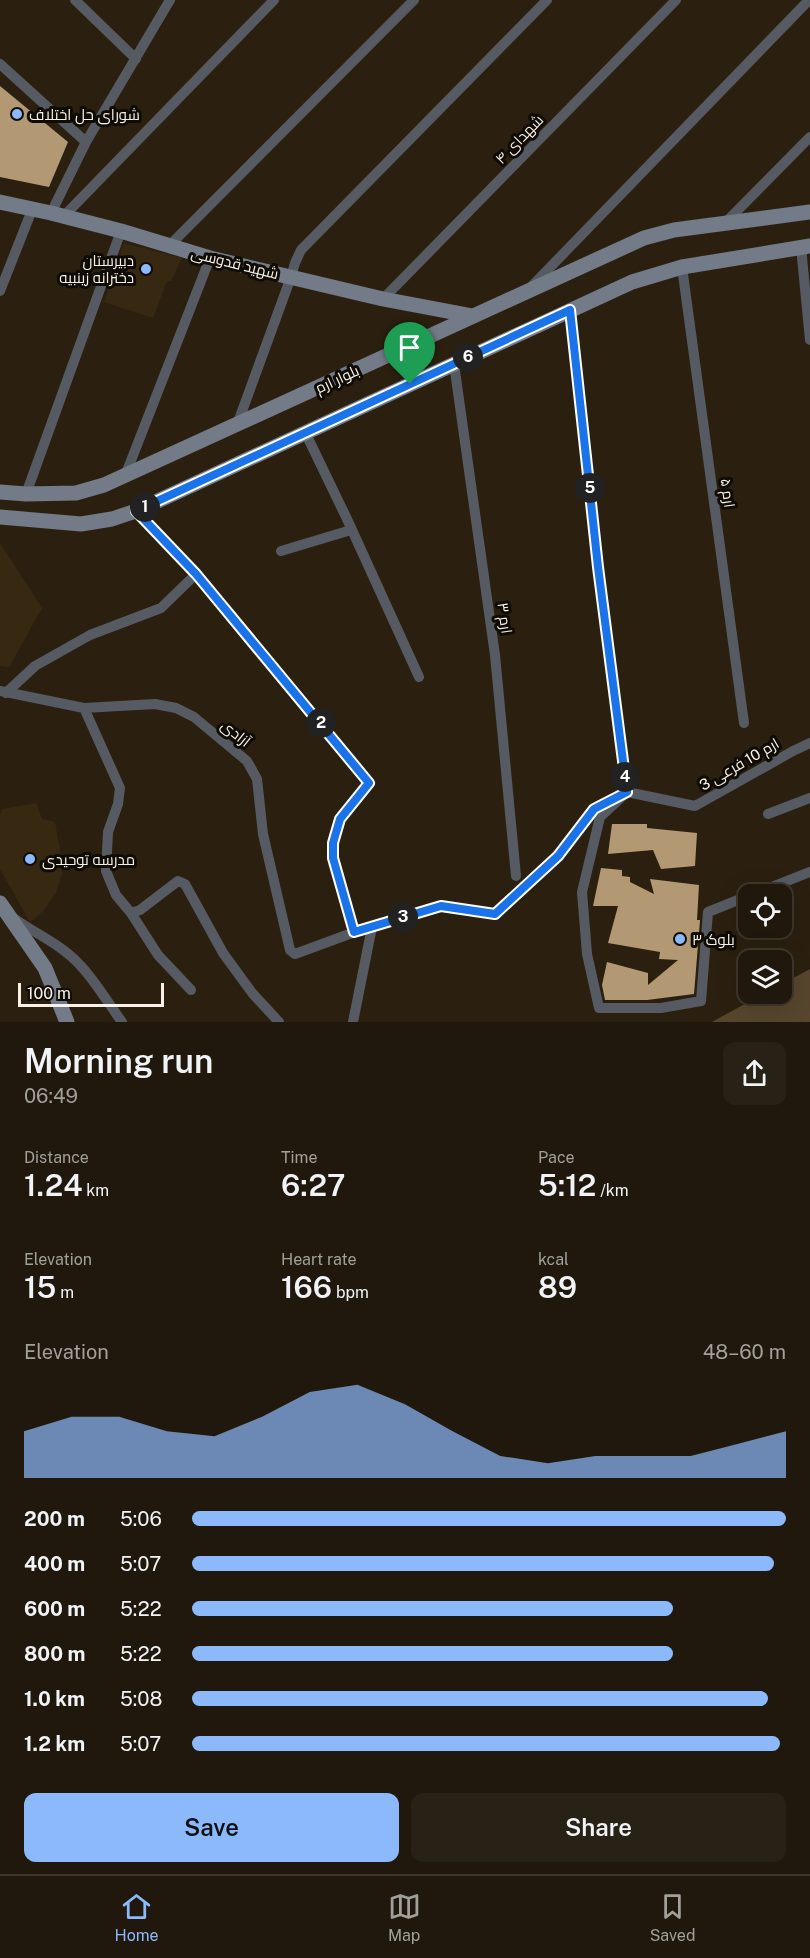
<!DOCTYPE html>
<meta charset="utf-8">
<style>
:root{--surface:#20180c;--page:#282115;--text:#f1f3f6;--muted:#a2a09d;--line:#3d372d;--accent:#8cb9fc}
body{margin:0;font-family:"Public Sans",Cairo,sans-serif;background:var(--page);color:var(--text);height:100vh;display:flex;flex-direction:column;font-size:22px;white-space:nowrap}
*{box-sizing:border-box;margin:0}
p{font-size:20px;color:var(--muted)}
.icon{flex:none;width:33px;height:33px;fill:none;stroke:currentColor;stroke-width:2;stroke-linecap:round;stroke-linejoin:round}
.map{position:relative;height:1022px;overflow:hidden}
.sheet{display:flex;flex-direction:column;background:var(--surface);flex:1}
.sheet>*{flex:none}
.controls{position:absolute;left:738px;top:884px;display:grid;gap:12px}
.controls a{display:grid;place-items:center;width:54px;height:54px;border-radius:12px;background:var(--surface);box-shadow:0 6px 24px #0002,0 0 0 2px var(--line);font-size:30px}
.scale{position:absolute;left:18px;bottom:15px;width:146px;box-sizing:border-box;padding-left:6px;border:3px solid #f9f1e7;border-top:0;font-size:16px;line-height:21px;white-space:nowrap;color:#f9f1e7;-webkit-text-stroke:4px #0f0b05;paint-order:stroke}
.pin{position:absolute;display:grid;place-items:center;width:51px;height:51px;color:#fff;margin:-62px -26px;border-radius:50% 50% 50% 0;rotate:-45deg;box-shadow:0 0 6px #0007}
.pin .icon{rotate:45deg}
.km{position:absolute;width:30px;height:30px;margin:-15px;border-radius:50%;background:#222;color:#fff;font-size:16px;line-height:30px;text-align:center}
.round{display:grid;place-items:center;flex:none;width:63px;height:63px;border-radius:12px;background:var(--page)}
.overview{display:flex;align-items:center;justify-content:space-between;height:102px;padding:0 24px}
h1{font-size:33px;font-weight:600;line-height:45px}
.stats{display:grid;grid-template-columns:repeat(3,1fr);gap:9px;height:102px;padding:6px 24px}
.stats div{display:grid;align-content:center}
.stats b{font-size:30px;font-weight:600}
.stats small{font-size:16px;font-weight:400}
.stats p{font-size:16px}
.chart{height:168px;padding:12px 24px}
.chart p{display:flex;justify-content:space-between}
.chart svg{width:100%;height:108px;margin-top:6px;fill:var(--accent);opacity:.7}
.cta{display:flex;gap:12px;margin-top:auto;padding:12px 24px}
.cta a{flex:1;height:69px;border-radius:12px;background:var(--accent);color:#111;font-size:24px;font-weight:600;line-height:69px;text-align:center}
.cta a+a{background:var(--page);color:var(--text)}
ul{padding:0 24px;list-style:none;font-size:20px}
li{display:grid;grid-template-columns:96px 72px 1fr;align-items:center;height:45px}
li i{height:15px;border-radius:8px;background:var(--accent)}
.menu{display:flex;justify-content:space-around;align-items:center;height:84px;border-top:2px solid var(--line);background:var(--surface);font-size:16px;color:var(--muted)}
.menu a{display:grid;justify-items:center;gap:3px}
.menu .current{color:var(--accent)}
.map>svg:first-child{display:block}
.built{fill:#372812}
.green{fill:#57462d}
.building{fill:#b39973}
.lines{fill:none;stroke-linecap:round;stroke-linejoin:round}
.street{stroke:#565b63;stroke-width:10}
.secondary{stroke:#727b87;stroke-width:15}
.route-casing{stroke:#fff;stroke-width:12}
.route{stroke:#1a73e8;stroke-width:8}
.poi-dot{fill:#8cb9fc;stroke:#0f0b05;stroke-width:2}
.labels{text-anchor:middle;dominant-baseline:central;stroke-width:6;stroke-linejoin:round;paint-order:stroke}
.poi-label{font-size:15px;fill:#f9f1e7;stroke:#0f0b05;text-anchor:start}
.street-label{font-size:15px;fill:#f9f1e7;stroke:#0f0b05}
</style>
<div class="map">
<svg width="810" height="1022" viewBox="0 0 810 1022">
<rect width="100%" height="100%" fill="#2b2010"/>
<path class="built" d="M124,243L182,258L171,281H167L153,318L104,302Z
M0,543L42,608L9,667L0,666Z
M36,803L42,819L55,822L60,850L62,873L56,893L43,911L30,922L0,869V814L3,809Z"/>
<path class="green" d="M810,969V1022H712L765,993H782V984Z"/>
<path class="building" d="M0,86L68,142L49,187L0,177Z
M612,824H647V828L697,833L695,866L661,869L653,850L608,854Z
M601,868L622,870V876L630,877V882L654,894L650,879L699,885L697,920H700L694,994L647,1000H605L602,985L607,962L648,973V985L678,960L659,959L660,952L608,943L618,906H593Z"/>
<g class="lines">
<path class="street" d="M75,0L136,59
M0,64L86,142
M51,213L86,142L170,0
M64,216L274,0
M726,222L810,137
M169,246L414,0
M801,247L810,340
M682,267L744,723
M532,286L809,0
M0,291L32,210
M383,299L676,0
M570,310L598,567L627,792L600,817L582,892L587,954L599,1008H661L701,1001L708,912L748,896
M454,364L495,655L516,876
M237,425L291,277L295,263L301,250L547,0
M306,434L347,519L419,677
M125,476L210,258
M26,494L121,231
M136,511L196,574L369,783L340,819L333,843V858L354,932
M281,551L351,530
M0,691L84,708L155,704L176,708L194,717L247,761L257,779L263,834L290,950L295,954L352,933L441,906L495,914L558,856L594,809L627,792L695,806L793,751L810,743
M6,693L35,666L90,635L161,608L196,574
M84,708L120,788L118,804L108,832L106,871L116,895L131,913L158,955L191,990
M768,814L810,798
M754,894L810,872
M131,913L140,910L178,881L185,884L223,953L253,994L279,1022
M15,919C36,934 62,945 80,965C96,982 108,1003 122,1022
M353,1022L372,927"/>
<path class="secondary" d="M0,202L51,213L121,231L210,258L383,299L473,316
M0,492L26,494L76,493L104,485L644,238L674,230L810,212
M0,517L81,524L112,519L136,511L632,282L682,267L810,246
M0,903L45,968L67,1022"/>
</g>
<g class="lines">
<defs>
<path id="route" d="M570,310L598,567L627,792L594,809L558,856L495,914L441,906L354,932L333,858V843L340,819L369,783L196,574L136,511Z"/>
</defs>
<use href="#route" class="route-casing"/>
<use href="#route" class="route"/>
</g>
<g class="poi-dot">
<circle cx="17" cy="114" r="6"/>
<circle cx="146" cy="269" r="6"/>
<circle cx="30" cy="859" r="6"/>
<circle cx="680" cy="939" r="6"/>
</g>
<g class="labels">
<g class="poi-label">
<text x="29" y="114">شورای حل اختلاف</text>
<text x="134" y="260" text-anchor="end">دبیرستان<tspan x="134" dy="17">دخترانه زینبیه</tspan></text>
<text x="42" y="859">مدرسه توحیدی</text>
<text x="692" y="939">بلوک ۳</text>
</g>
<g class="street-label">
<text transform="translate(519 139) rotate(-46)">شهدای ۴</text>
<text transform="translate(235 263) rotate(14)">شهید قدوسی</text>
<text transform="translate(337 379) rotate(-25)">بلوار ارم</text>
<text transform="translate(728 493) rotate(82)">ارم ۵</text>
<text transform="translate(505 618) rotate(82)">ارم ۳</text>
<text transform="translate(236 733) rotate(39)">آزادی</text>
<text transform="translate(739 764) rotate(-30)">ارم 10 فرعی 3</text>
</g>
</g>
</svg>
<div class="controls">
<a><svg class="icon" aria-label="locate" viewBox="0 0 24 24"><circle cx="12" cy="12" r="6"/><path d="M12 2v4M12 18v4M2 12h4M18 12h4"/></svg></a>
<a><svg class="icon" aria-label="layers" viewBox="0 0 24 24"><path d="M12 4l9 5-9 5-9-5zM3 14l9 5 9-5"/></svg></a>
</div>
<div class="scale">100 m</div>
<div class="pin" style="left:410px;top:384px;background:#1e9e55"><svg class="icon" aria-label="arrive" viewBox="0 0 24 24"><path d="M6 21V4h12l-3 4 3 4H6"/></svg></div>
<b class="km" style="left:145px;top:507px">1</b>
<b class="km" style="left:321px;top:723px">2</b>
<b class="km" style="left:403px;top:917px">3</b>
<b class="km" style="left:625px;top:777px">4</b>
<b class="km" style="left:590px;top:488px">5</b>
<b class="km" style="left:468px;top:357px">6</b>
</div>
<section class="sheet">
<div class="overview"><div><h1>Morning run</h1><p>06:49</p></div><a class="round"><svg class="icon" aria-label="share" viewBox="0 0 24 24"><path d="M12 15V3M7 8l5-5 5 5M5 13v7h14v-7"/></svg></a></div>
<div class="stats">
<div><p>Distance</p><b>1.24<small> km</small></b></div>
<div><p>Time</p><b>6:27</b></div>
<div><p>Pace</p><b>5:12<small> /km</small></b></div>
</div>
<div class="stats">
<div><p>Elevation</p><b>15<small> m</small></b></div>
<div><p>Heart rate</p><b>166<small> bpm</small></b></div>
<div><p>kcal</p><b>89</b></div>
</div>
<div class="chart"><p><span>Elevation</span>48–60 m</p>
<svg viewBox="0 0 160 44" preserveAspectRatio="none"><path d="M0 44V25L10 19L20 19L30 25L40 27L50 19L60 9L70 6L80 14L90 25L100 35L110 38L120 35L130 35L140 35L150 30L160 25V44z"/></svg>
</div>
<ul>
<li><b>200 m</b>5:06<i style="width:100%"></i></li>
<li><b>400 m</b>5:07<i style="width:98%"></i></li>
<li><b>600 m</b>5:22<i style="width:81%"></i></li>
<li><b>800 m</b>5:22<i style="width:81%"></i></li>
<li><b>1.0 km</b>5:08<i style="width:97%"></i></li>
<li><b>1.2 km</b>5:07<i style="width:99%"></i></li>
</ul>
<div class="cta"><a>Save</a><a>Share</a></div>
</section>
<nav class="menu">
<a class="current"><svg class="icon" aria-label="home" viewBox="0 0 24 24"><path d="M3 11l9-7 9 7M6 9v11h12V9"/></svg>Home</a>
<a><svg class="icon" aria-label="map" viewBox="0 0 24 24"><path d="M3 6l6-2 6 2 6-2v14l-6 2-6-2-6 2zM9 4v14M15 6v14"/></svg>Map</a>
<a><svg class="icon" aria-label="saved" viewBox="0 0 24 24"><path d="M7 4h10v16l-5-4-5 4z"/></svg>Saved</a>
</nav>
